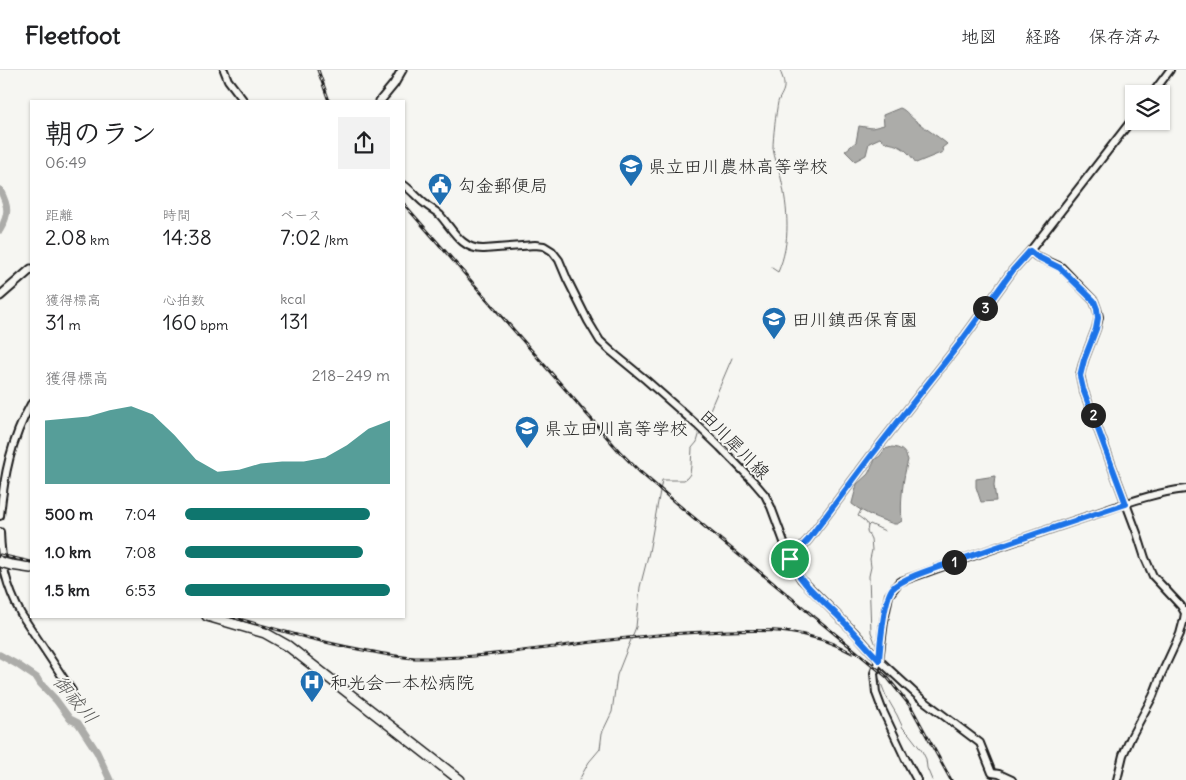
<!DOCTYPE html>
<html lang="ja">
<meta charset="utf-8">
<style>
:root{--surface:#fff;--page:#f2f2f2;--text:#202124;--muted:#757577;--line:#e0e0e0;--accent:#0f766e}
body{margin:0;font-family:Delius,"Klee One",sans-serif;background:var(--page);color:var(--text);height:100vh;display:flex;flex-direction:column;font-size:19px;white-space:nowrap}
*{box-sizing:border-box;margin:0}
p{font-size:16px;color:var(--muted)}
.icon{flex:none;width:28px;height:28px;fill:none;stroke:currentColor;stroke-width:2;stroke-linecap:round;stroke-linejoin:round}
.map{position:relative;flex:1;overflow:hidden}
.drawer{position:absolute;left:30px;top:30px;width:375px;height:518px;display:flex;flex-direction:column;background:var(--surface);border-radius:0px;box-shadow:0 1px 4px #0004}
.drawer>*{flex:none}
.controls{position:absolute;left:1125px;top:15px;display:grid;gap:10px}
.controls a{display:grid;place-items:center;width:45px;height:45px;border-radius:0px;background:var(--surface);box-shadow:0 1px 4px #0004;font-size:25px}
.pin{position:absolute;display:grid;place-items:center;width:42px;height:42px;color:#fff;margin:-21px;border:2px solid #fff;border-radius:50%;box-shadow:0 1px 5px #0007}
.km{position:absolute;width:25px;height:25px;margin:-12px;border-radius:50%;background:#222;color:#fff;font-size:14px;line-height:25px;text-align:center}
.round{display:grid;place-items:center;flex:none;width:52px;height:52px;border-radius:0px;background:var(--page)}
.head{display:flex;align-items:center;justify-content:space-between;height:85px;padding:0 15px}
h1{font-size:28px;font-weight:600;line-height:38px}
.figures{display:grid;grid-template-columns:repeat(3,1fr);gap:8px;height:85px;padding:5px 15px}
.figures div{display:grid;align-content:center}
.figures b{font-size:21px;font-weight:600}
.figures small{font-size:14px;font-weight:400}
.figures p{font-size:14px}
.chart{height:140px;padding:10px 15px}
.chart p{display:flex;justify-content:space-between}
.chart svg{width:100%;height:90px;margin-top:5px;fill:var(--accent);opacity:.7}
ul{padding:0 15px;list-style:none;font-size:16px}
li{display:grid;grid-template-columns:80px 60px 1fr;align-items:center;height:38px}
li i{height:12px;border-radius:6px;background:var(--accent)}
header{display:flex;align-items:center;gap:30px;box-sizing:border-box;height:70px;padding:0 25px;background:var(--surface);border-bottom:1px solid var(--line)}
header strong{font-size:24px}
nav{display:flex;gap:28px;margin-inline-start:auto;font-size:18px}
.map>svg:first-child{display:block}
.water{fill:#acaca9;stroke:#727271}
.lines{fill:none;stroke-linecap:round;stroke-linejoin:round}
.stream{stroke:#727271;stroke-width:1}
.river{stroke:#acaca9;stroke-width:7}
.secondary-casing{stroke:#1c1c1c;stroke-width:10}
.primary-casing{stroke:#1c1c1c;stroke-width:11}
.highway-casing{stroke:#1c1c1c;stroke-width:12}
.secondary{stroke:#f6f6f2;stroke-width:6}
.primary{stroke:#f6f6f2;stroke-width:7}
.highway{stroke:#f6f6f2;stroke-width:9}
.rail-casing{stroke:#1c1c1c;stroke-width:3}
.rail{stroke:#f6f6f2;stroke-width:1;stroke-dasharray:4;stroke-linecap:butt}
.highway-bridge-casing{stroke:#1c1c1c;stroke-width:12;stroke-linecap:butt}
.highway-bridge{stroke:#f6f6f2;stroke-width:9}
.route-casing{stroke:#fff;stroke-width:10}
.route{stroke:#1a73e8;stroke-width:6}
.labels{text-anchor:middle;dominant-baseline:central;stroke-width:4;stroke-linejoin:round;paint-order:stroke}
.poi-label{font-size:18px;fill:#1c1c1c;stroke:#f6f6f2;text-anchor:start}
.street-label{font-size:18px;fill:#1c1c1c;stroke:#f6f6f2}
.water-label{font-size:19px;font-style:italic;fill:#565654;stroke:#f6f6f2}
</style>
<header>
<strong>Fleetfoot</strong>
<nav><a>地図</a><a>経路</a><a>保存済み</a></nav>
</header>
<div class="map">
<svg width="1186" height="710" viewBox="0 0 1186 710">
<rect width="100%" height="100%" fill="#f6f6f2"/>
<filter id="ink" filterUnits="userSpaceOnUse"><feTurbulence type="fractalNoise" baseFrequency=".02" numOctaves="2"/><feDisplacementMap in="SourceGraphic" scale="10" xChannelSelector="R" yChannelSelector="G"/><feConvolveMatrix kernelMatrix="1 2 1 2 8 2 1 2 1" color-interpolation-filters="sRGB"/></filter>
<g filter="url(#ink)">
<path class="water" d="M900,38C906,40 910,47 916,51C926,59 936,65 946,73L947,74L942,78L943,82L916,93C911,86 906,79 898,76C892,73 885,74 880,68L869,73L866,85L855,91L845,81L856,72L859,56L872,58L884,55L883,45Z
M892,377C901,378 905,381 908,390C903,408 900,432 902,451L897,454H894C879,449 865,444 852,434V433L857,414L868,404L874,392V390L880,386L885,379Z
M995,406L994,415L996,431L981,432L976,417V409Z"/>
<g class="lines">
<path class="stream" d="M772,198L778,202C791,173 788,138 781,108C779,98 774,88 773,78C773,67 776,43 778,32C780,26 785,21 784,14C784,9 781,5 780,0
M703,356L732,288
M861,440L858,446L866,452L868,456L867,461L871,469L872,480L870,489L871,497L869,506L871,562L876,575
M868,456L870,454L885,461
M881,599L878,606L886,626L897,645L903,658L909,664L922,681L926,689L927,698L932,710
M579,710L589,692L600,679L602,663L612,642L617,605L636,557L640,517L649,482L662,410H684L687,408L690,404L691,396L692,378L697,372L700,362"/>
<path class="river" d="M0,120C9,137 9,144 0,160
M0,585L18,595L37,608L40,613L56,630L70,649L78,653L97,682L110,710"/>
<defs>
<path id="secondary" d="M224,0L228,10L244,31
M1152,24L1170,0
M404,115C411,120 417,127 424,133C429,138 435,140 440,145C453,160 462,180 484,179L535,175L544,176L552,181L559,190L567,209L588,251L600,271L612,282L646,310L697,355L720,377L753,411L765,425L771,437L793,496L801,509L855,563L879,590L919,627L980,673L992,703L999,704L1012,710
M1030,181L1036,186L1061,197L1094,231L1097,239L1099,247L1096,259L1084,290L1080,305L1083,319L1137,463L1145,488L1153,506L1181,536L1185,543L1184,549L1180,564L1161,605L1153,626L1131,667L1123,685L1117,710
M0,446C4,405 11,370 31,334
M0,462C1,493 6,516 21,544L72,621
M790,489L808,470L871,386L960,273L1013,200L1030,181L1134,47
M917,710L905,688L882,639L876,623L874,603L879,590L884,551L889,525L899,512L913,507C968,487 1024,468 1080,449C1114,438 1149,423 1186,419"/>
<path id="primary" d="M380,31L394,14L402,0
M0,226L31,199"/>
<path id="highway" d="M11,495L31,498
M207,546L265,563L288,576L460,710"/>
</defs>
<use href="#secondary" class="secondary-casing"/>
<use href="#primary" class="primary-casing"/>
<use href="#highway" class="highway-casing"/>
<use href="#secondary" class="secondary"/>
<use href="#primary" class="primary"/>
<use href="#highway" class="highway"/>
<defs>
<path id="rail" d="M318,0L329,31
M404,134L619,381L639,401L676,433L852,578L887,607L911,637L951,710
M0,485L31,492
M228,546C276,559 325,574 374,582C389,585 404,588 419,588C465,589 510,582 555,577C605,570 655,564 705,562C760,560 802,555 852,583"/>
</defs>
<use href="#rail" class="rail-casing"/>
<use href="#rail" class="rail"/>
<defs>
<path id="highway-bridge" d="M0,492L11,495"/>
</defs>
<use href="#highway-bridge" class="highway-bridge-casing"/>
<use href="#highway-bridge" class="highway-bridge"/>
</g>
</g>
<g class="lines" filter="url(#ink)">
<defs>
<path id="route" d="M1030,181L1036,186L1060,198L1094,231L1097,239L1098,248L1096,259L1084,290L1080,306L1083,319L1126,434C1071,452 1017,470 962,489C946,495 902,507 892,519C884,530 880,575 879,590C865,575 852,560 837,545C820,528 799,512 790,489L808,470L871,386L960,273L1013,200Z"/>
</defs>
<use href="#route" class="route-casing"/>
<use href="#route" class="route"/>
</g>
<defs>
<symbol id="school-pin" viewBox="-11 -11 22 30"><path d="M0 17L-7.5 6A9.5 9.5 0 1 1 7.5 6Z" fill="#1f6fb2" stroke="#f6f6f2"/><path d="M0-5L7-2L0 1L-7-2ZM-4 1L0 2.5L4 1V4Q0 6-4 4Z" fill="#fff"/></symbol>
<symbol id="civic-pin" viewBox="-11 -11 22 30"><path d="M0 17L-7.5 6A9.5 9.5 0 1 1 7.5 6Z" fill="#1f6fb2" stroke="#f6f6f2"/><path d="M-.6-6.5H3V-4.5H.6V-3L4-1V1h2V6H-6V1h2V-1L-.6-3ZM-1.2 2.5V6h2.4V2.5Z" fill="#fff"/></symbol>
<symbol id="hospital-pin" viewBox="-11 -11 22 30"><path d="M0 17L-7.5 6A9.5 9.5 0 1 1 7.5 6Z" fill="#1f6fb2" stroke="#f6f6f2"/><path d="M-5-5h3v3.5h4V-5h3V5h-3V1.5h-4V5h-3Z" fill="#fff"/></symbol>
</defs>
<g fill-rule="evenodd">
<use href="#school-pin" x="617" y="82" width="28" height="38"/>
<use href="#civic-pin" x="426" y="101" width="28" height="38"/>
<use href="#school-pin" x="760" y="235" width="28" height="38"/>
<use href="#school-pin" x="513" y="344" width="28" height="38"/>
<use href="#hospital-pin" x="298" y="598" width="28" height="38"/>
</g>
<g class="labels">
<g class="poi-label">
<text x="648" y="96">県立田川農林高等学校</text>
<text x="458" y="115">勾金郵便局</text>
<text x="792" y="249">田川鎮西保育園</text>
<text x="544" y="358">県立田川高等学校</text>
<text x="330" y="612">和光会一本松病院</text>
</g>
<g class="street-label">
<text transform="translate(735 374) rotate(45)">田川犀川線</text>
</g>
<g class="water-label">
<text transform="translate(76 629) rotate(50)">御祓川</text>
</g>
</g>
</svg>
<div class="controls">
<a><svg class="icon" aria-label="layers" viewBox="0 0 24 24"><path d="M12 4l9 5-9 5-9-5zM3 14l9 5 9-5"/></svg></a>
</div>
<div class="pin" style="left:790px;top:489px;background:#1e9e55"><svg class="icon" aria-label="arrive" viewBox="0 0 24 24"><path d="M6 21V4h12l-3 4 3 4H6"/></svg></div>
<b class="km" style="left:954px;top:492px">1</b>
<b class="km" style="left:1093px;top:345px">2</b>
<b class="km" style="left:985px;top:238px">3</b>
<section class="drawer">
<div class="head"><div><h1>朝のラン</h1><p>06:49</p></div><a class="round"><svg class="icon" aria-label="share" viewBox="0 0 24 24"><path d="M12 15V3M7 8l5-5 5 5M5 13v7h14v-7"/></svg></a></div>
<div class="figures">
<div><p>距離</p><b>2.08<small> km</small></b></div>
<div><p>時間</p><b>14:38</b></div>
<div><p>ペース</p><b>7:02<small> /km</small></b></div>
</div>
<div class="figures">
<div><p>獲得標高</p><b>31<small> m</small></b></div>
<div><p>心拍数</p><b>160<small> bpm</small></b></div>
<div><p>kcal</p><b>131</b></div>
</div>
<div class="chart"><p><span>獲得標高</span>218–249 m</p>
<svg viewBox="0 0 160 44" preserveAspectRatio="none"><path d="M0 44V13L10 12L20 11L30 8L40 6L50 10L60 20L70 32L80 38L90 37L100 34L110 33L120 33L130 31L140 25L150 17L160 13V44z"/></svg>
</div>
<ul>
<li><b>500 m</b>7:04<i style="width:90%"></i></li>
<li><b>1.0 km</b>7:08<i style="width:87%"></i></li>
<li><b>1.5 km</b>6:53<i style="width:100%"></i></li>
</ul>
</section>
</div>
